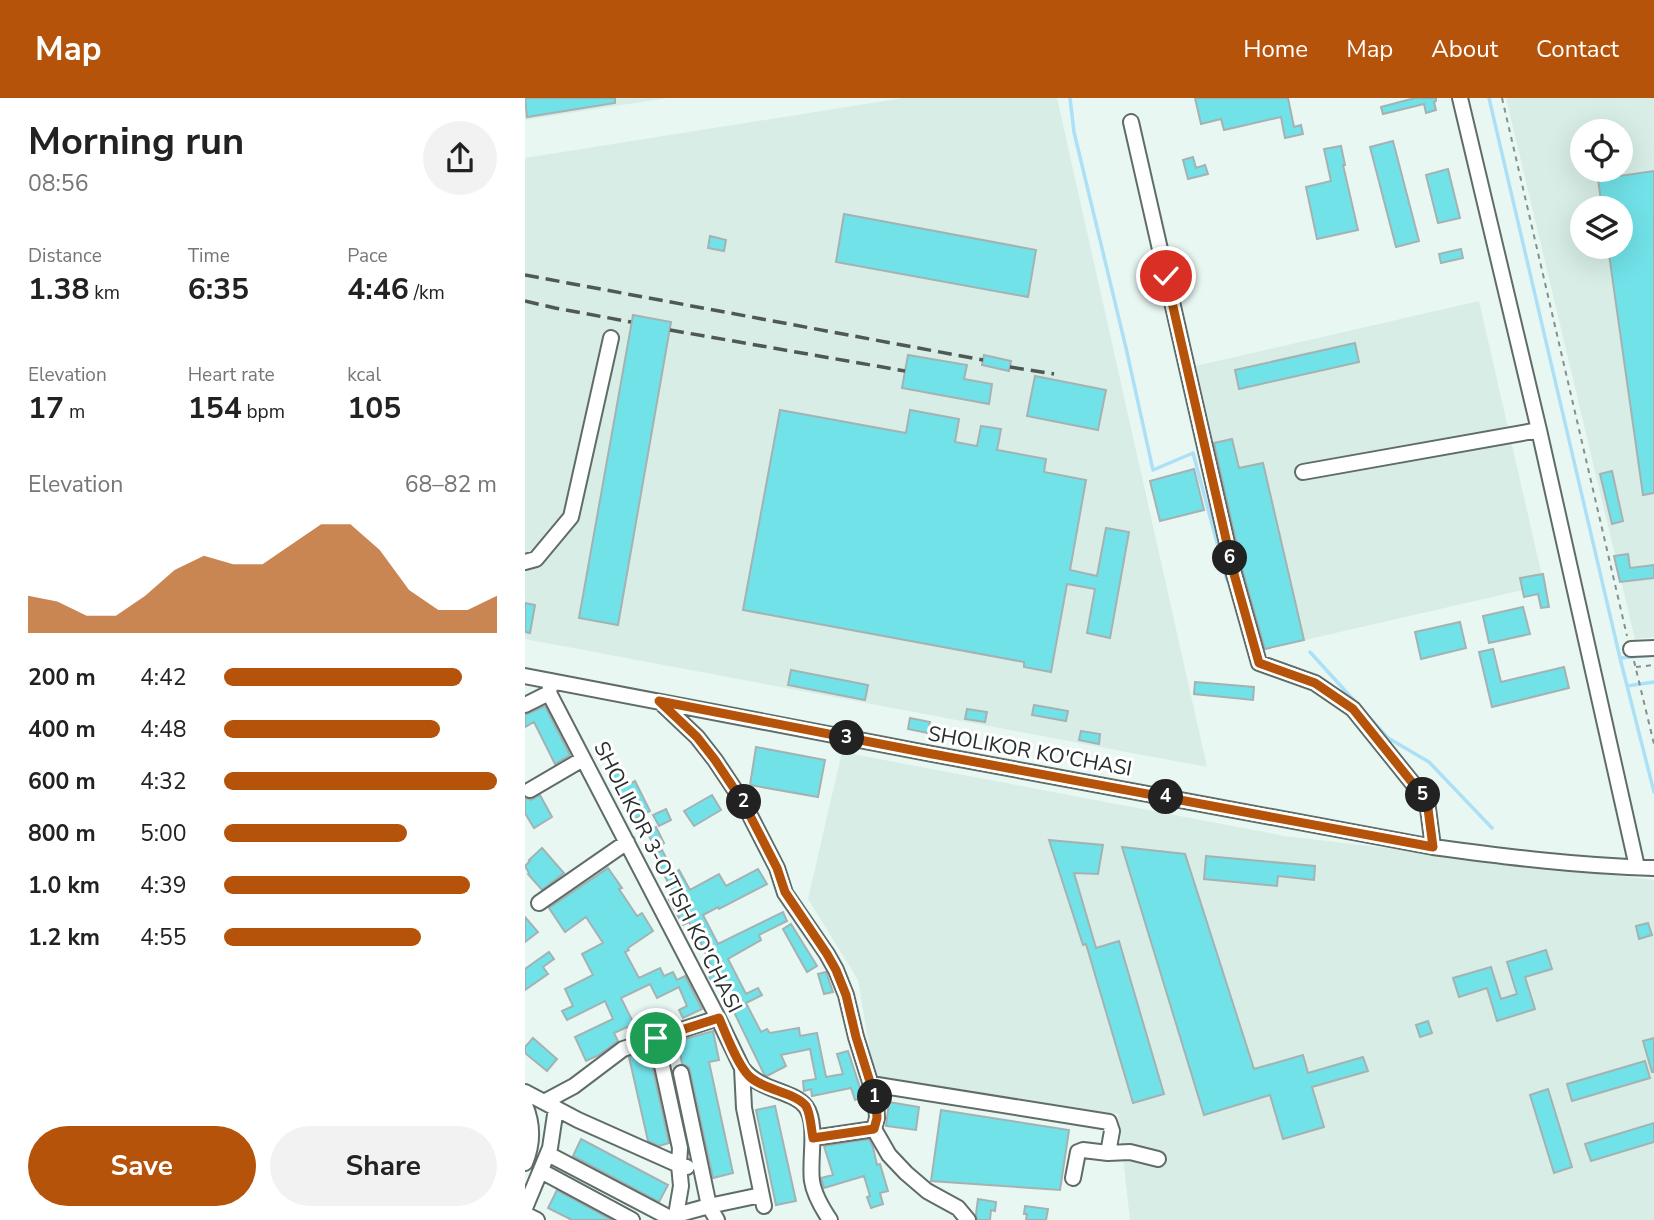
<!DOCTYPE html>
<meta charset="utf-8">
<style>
:root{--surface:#fff;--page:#f2f2f2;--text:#222;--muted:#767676;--accent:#b45309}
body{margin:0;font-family:"Nunito Sans",sans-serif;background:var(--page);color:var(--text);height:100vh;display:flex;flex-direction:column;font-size:26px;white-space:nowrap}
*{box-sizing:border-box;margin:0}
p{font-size:23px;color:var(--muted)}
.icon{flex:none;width:38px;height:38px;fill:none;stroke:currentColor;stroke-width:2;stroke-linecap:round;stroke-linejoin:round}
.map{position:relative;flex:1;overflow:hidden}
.side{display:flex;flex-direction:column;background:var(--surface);width:525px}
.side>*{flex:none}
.tools{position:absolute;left:1045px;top:21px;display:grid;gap:14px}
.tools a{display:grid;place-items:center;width:63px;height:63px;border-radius:50%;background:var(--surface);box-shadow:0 7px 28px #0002;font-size:35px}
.pin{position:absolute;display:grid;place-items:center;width:60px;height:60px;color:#fff;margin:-30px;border:4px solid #fff;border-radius:50%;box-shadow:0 2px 7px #0007}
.km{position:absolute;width:35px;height:35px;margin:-18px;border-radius:50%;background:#222;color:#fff;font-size:19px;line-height:35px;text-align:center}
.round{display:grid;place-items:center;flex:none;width:74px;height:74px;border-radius:37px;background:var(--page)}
.summary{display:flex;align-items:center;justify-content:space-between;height:119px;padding:0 28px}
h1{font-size:38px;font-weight:700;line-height:52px}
.figures{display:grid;grid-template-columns:repeat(3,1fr);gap:10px;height:119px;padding:7px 28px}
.figures div{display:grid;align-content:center}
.figures b{font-size:30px;font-weight:700}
.figures small{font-size:19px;font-weight:400}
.figures p{font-size:19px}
.chart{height:196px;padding:14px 28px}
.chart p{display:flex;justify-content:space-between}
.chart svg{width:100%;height:126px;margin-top:7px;fill:var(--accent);opacity:.7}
.primary-button{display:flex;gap:14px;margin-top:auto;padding:14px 28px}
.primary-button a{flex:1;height:80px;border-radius:42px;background:var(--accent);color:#fff;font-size:28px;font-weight:700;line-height:80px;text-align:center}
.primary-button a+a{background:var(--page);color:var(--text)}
ul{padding:0 28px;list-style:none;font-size:23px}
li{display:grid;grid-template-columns:112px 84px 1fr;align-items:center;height:52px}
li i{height:18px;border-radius:9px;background:var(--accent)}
header{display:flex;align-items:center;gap:42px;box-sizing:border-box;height:98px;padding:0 35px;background:var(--accent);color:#fff}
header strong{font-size:33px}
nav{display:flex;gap:38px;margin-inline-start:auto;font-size:24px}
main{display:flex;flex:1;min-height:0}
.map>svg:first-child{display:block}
.built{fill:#d7ede5;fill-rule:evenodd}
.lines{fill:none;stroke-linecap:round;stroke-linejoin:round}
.stream{stroke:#ace0f7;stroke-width:3.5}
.building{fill:#71e2e8;stroke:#a4b2b3;stroke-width:2}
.minor-casing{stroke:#606c68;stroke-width:18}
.path{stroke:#858f8c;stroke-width:2;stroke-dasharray:5 5;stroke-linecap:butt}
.minor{stroke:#fff;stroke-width:14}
.rail{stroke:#505855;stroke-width:3.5;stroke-dasharray:14 7;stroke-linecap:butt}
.route-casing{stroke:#fff;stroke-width:14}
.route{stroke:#b45309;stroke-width:9}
.labels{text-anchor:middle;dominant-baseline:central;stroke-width:6;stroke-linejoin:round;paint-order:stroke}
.street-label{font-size:21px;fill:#282e2c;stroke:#fff}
</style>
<header>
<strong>Map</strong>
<nav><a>Home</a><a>Map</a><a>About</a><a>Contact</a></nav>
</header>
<main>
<section class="side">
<div class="summary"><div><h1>Morning run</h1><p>08:56</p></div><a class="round"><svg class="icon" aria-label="share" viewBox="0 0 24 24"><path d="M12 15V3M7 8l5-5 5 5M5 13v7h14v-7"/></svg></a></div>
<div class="figures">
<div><p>Distance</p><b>1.38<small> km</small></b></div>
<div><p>Time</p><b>6:35</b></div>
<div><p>Pace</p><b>4:46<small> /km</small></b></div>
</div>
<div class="figures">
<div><p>Elevation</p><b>17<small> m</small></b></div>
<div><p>Heart rate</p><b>154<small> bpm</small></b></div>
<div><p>kcal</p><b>105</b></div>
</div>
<div class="chart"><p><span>Elevation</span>68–82 m</p>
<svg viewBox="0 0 160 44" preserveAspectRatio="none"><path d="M0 44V31L10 33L20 38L30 38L40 31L50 22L60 17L70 20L80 20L90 13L100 6L110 6L120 15L130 29L140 36L150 36L160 31V44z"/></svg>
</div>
<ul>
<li><b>200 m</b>4:42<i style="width:87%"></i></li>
<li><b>400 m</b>4:48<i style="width:79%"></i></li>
<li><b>600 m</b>4:32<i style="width:100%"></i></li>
<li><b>800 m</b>5:00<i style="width:67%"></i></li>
<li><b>1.0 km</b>4:39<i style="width:90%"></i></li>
<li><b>1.2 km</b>4:55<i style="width:72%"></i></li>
</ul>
<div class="primary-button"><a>Save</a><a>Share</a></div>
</section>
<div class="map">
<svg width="1129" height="1122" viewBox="0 0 1129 1122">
<rect width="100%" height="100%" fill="#e9f7f2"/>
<path class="built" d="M0,0H142L0,22Z
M378,0H532L682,669L0,541V60Z
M981,0H1129V539L1110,541ZM1057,33H1096V72H1057ZM1057,110H1096V149H1057Z
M954,203L1019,487L736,552L671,268Z
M317,654L760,738L1129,782V1122H605L593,1016L350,982L333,882L283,801Z"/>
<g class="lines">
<path class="stream" d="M545,0L549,34L601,250L628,372L668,355L702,482
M964,0L1095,560L1129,694
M785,554L863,640L904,664L967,730
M1095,560L1129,557
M1102,588L1129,584"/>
</g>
<path class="building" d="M0,0H90V5L2,19Z
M670,0H763L769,29L776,27L778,36L760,40L756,19L699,32L696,21L676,26Z
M890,0H911V3L909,4L911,12L901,15L899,6L858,16L856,9Z
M868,43L894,143L871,149L845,49Z
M816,48L820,67H818L833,132L792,141L781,89L806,83L799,51Z
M668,59L671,70L680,67L683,76L663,81L658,62Z
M923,71L935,120L913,125L901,77Z
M1129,73V395L1118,397L1083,149H1096V110H1077L1073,81Z
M319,116L511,152L503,199L311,164Z
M185,138L201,142L199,153L183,150Z
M936,151L938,160L916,165L914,156Z
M108,217L146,224L93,527L54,520Z
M830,245L834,264L714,291L710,272Z
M383,257L442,267L439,281L467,286L464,306L377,290Z
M459,257L486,263L484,273L457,267Z
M510,278L581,292L573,332L502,318Z
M255,312L381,335L385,312L434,321L430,344L452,348L456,328L476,331L472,352L521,361L519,374L561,382L545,472L572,478L581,430L604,434L585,540L562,535L570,491L542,486L526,574L499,569V564L218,512Z
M707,341L714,370L738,365L779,542L740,551L718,474L689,345Z
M669,371L679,412L635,423L625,383Z
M1087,373L1098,423L1087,426L1075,376Z
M1103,456L1105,470L1129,467V480L1095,484L1089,458Z
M1018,476L1024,509L1016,510L1013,496L999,499L995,480Z
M0,505L10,507L5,535L0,534Z
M998,509L1005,536L964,545L958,518Z
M935,524L941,550L896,561L890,534Z
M968,551L976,584L1039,569L1044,590L967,609L954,554Z
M266,572L343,587L340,602L263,587Z
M670,584L729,589L728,602L669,596Z
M509,607L543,613L541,623L507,617Z
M20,608L45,657L30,666L9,624L0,629V617Z
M442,611L462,614L460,624L440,621Z
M385,620L405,624L403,635L383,631Z
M556,633L575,636L574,646L554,642Z
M231,649L300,662L293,699L225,687Z
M92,665L103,687L110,683L125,713L108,722L83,669Z
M15,697L27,719L9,730L0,715V700L6,702Z
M187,697L196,712L169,728L159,713Z
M141,711L146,722L134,728L128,717Z
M131,729L139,745L130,750L122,734Z
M524,742L578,747L573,776L549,775L571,850L594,843L639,996L608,1005L561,846L558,847Z
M597,749L660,756L729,971L778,957L783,975L838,959L843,973L787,989L799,1029L758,1041L745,997L679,1017Z
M17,750L39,775L17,792L3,776L4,775L0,768L5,763L4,762Z
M137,752L149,775L154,772L165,792L194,776L201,788L233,771L242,786L194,811L193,809L178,817L193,846L258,814L262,823L234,837L236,842L203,861L221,896L233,890L237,897L221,905L236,934L242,931L245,935L274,930L275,938L292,935L301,979L318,976L312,956L323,953L338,999L330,1002L326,990L287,998L286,991L279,993L278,983L291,981L285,951L256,957L261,968L242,978L239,976L193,881L187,884L183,876L189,874L175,843L174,844L164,824L158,827L144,802L151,799L128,757Z
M681,758L790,768L789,782L753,778L752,788L679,781Z
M83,770L97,790L94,791L112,818L117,815L128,833L103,850L104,852L100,854L114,880L135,870L139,878L148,874L152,882L160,878L177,911L158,920L154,912L162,908L154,889L132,900L125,886L96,900L109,926L89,935L93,943L74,957L61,963L50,939L88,921L80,903L42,922L37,913L48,908L40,891L68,877L57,856L78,845L61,819L40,834L24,810Z
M0,819L13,834L0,844Z
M1123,825L1127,837L1114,841L1111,828Z
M266,826L292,868L282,874L258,831Z
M1021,852L1027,871L1000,879L1010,911L972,923L962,890L934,899L928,880L966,869L976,901L992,896L982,864Z
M24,854L29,861L18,869L23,876L0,892V871Z
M301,874L308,894L299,896L293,876Z
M903,923L907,935L895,939L891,927Z
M188,933L194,962L184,964L208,1075L188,1080L165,973L164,969L157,966L153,943Z
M8,940L32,961L22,973L0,955V949Z
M1129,940V974H1127L1118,943Z
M124,953L144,1045L134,1048L123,1043L104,959Z
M1120,963L1125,980L1047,1003L1042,986Z
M1023,991L1047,1069L1029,1075L1005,997Z
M364,1004L394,1009L391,1032L361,1028Z
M250,1008L271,1103L251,1107L231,1012Z
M416,1012L544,1032L535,1092L406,1083Z
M1129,1025V1044L1066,1063L1060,1046Z
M56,1041L143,1087L134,1104L48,1058Z
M344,1041L348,1049L352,1067L355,1066L363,1093L355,1095L358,1106L346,1110L342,1099L345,1098L339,1078L299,1090L296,1080L308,1077L299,1048Z
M32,1092L87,1122H47L23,1110Z
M453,1101L471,1104L470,1113L466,1112L465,1122H452L451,1116Z
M500,1108L523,1111L521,1122H501L502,1116H499Z"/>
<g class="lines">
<defs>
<path id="minor" d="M935,0L1014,332L1112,769
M606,24L709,476L734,565L790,585L828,611L902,703L908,749
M778,374L1014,332
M0,464L11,461L46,419L86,240
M1106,551L1129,550
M0,578L402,655L908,749C982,759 1055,768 1129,770
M26,583L24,595L193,920L217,970C235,994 269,992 281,1009C293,1026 284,1062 287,1083C289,1097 297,1110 305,1122
M135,604L172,639L190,662L218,704L252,770L260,795L302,856L311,872L321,897L331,939L351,1003L352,1020L349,1031
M0,607L24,595
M5,692L58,661
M14,805L102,744
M131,940L155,1050L154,1067L162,1069
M217,970L219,1010L239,1108
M156,975L184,1108L236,1097
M346,986L584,1024L587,1033L583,1055L558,1052L553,1054L548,1080
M0,994L53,1022L154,1067L156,1088L151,1117
M19,1004L49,988L98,951L193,920
M0,1007C8,1026 8,1046 0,1065
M288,1040L349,1031L364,1057L381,1075L402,1093L433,1110L443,1122
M583,1055L605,1054L633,1061
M23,1056L143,1119
M16,1073L107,1122
M0,1110L25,1050L31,1010
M0,1116L12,1122
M144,1119L184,1108L192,1122"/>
</defs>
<use href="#minor" class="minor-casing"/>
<path class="path" d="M977,0L1102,538
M1109,563L1129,646
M1111,569L1129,567"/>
<use href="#minor" class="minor"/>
<path class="rail" d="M0,177L458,262
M0,203L30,210L106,224
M145,232L380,273
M485,269L529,276"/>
</g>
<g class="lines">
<defs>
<path id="route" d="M131,940L194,920C201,936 212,966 224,978C238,992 270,994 281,1008C286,1017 286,1031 288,1040L349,1031L352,1020L351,1003L331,939L321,897L311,872L302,856L260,794L252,770L218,704L190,662L172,639L134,603L402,655L908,749L902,703L828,611L790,585L734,565L709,476L641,178"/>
</defs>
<use href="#route" class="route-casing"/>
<use href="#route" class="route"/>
</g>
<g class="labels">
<g class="street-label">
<text transform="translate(505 653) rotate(10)">SHOLIKOR KO'CHASI</text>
<text transform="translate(143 779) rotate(63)">SHOLIKOR 3-O'TISH KO'CHASI</text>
</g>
</g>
</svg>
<div class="tools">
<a><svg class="icon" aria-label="locate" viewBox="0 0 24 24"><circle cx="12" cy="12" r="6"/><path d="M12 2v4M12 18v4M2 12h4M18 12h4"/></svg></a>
<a><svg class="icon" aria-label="layers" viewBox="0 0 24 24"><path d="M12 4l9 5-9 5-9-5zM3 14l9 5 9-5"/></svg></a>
</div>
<div class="pin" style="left:131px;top:940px;background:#1e9e55"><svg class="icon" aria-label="arrive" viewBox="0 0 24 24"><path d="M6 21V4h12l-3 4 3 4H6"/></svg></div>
<div class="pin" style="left:641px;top:178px;background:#d93025"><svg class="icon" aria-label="check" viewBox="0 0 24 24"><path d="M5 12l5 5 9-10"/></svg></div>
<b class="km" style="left:350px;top:999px">1</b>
<b class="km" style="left:219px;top:704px">2</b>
<b class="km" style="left:322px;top:640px">3</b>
<b class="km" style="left:641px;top:699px">4</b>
<b class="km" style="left:898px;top:697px">5</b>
<b class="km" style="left:705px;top:460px">6</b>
</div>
</main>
